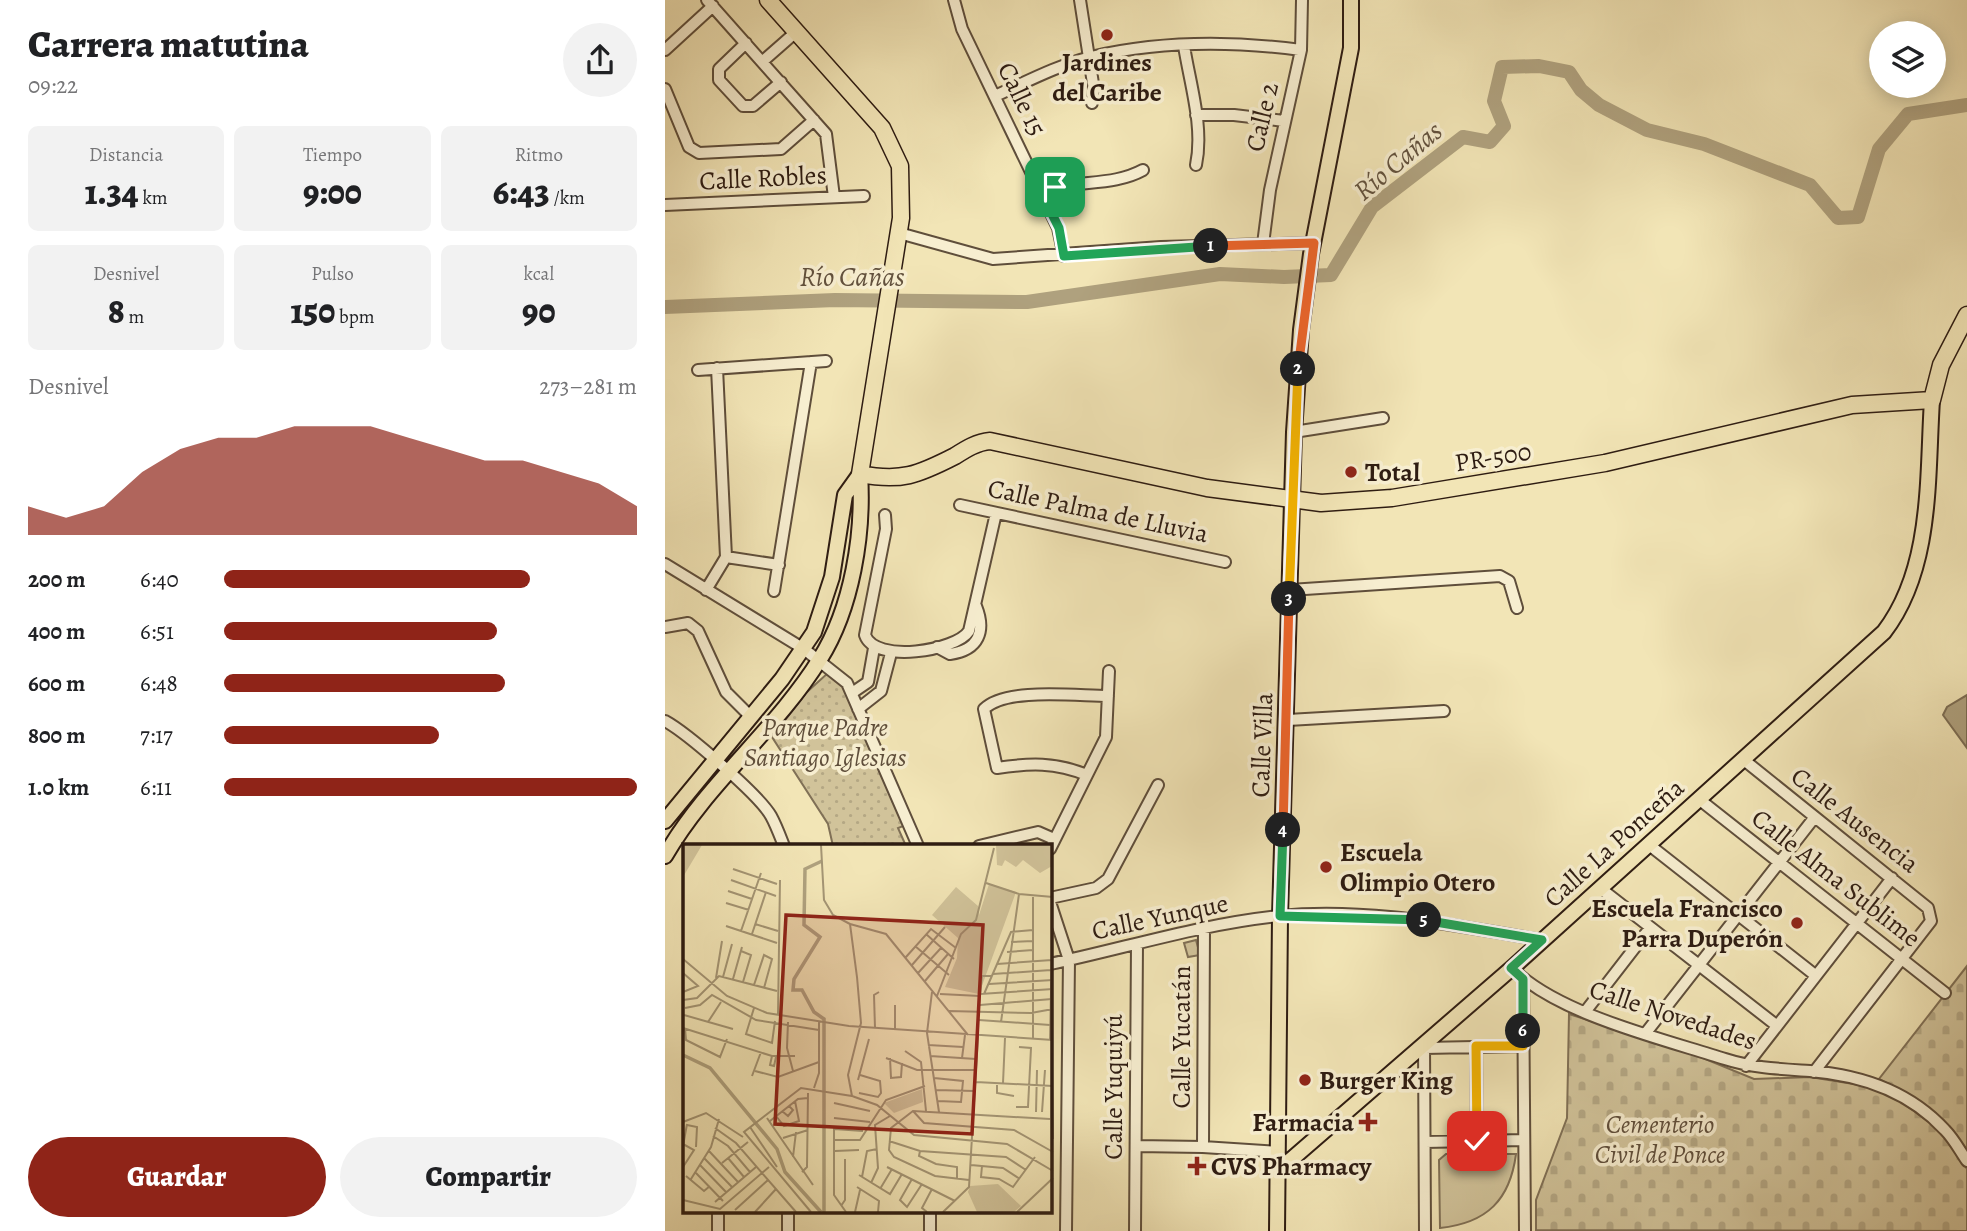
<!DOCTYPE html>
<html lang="es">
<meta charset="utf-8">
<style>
:root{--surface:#fff;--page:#f2f2f2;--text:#202124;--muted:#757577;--accent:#8f2418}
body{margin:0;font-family:Alegreya,serif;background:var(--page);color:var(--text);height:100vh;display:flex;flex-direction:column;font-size:26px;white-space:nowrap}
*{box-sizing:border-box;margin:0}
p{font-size:23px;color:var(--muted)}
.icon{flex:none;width:38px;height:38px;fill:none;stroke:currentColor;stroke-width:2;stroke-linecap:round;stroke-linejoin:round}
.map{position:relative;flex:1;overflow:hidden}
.sheet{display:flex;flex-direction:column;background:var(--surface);width:665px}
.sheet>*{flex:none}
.tools{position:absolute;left:1204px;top:21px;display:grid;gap:14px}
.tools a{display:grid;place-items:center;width:77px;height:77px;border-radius:50%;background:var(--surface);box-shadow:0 4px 18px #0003;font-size:35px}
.pin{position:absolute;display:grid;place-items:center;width:60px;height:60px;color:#fff;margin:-30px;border-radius:14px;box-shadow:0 4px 10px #0006}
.km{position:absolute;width:35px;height:35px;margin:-18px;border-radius:50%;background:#222;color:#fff;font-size:19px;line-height:35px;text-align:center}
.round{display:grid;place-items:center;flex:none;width:74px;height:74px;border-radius:37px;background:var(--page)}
.summary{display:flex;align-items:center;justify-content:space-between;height:119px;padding:0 28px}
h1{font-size:38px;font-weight:800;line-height:52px}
.metrics{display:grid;grid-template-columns:repeat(3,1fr);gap:10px;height:119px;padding:7px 28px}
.metrics div{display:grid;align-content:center;border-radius:10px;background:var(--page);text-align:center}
.metrics b{font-size:35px;font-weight:800}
.metrics small{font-size:19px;font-weight:400}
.metrics p{font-size:19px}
.chart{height:196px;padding:14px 28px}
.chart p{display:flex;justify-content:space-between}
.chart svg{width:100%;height:126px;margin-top:7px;fill:var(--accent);opacity:.7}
.cta{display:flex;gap:14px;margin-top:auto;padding:14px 28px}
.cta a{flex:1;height:80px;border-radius:42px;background:var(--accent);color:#fff;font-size:28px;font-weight:800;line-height:80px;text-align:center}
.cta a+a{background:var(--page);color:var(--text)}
ul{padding:0 28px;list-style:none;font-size:23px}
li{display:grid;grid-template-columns:112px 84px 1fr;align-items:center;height:52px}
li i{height:18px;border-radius:9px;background:var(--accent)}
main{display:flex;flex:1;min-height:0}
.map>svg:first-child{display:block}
.grass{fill:url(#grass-dots);stroke:#807056;stroke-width:2}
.cemetery{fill:url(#cemetery-stones);stroke:#807056;stroke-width:2}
.garden{fill:#d1c39a;stroke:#807056;stroke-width:2}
.water{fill:#afa17e;stroke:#7b6c53;stroke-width:2}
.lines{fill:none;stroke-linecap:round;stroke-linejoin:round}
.river{stroke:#afa17e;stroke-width:14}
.minor-casing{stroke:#5f4e3b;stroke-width:14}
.major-casing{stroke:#2e1c12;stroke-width:18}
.highway-casing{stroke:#2e1c12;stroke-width:19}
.minor{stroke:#f7eed0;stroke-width:10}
.major{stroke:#f2e5b6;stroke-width:14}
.highway{stroke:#f2e5b6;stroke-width:16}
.split-1-casing{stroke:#fff;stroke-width:14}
.split-2-casing{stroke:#fff;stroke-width:14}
.split-3-casing{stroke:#fff;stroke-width:14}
.split-4-casing{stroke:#fff;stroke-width:14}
.split-5-casing{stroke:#fff;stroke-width:14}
.split-6-casing{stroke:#fff;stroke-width:14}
.split-7-casing{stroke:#fff;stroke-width:14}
.split-1{stroke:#22a559;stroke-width:9}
.split-2{stroke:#f0652b;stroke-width:9}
.split-3{stroke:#f5b400;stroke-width:9}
.split-4{stroke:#f0652b;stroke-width:9}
.split-5{stroke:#22a559;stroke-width:9}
.split-6{stroke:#22a559;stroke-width:9}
.split-7{stroke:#f5b400;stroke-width:9}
.poi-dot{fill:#8f2418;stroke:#f7eed0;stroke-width:2.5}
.labels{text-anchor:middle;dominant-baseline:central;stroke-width:7;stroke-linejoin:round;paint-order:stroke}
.poi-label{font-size:26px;font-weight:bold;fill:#2e1c12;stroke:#f7eed0;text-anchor:start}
.street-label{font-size:26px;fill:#2e1c12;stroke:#f7eed0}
.park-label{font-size:26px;font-style:italic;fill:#5f4e3b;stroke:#f7eed0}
.water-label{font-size:28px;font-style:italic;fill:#62513d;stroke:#f7eed0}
.inset-river{fill:none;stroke:#afa17e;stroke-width:3.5}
.inset-road{fill:none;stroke:#a49574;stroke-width:2}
.view{fill:#8f2418;fill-opacity:0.15;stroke:#8f2418;stroke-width:3.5}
.inset-edge{fill:none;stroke:#2e1c12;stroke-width:3.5}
</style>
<main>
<section class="sheet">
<div class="summary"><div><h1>Carrera matutina</h1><p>09:22</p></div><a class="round"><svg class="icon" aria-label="share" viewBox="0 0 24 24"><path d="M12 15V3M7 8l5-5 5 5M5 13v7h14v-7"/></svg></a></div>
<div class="metrics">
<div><p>Distancia</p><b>1.34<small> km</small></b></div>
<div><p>Tiempo</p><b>9:00</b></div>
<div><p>Ritmo</p><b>6:43<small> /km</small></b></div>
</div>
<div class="metrics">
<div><p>Desnivel</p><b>8<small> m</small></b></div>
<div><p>Pulso</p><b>150<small> bpm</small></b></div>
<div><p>kcal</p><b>90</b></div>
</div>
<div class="chart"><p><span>Desnivel</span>273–281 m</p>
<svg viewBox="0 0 160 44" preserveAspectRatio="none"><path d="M0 44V34L10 38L20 34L30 22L40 14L50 10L60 10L70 6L80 6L90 6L100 10L110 14L120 18L130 18L140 22L150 26L160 34V44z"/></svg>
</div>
<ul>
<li><b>200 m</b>6:40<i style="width:74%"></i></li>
<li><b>400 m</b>6:51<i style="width:66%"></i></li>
<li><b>600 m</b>6:48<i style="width:68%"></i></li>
<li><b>800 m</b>7:17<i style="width:52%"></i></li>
<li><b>1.0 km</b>6:11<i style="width:100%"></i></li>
</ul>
<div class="cta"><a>Guardar</a><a>Compartir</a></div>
</section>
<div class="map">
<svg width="1302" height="1231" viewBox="0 0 1302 1231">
<defs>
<pattern id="grass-dots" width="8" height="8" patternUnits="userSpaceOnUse" patternTransform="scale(1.75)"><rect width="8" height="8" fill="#d1c39a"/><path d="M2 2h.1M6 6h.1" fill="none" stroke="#b4a784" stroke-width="1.8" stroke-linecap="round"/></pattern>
<pattern id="cemetery-stones" width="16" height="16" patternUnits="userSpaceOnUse" patternTransform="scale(1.75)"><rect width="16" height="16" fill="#d1c39a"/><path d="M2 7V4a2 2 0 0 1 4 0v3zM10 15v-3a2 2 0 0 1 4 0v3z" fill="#b4a784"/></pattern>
</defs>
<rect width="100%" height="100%" fill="#f2e5b6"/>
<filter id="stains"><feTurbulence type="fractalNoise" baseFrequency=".00286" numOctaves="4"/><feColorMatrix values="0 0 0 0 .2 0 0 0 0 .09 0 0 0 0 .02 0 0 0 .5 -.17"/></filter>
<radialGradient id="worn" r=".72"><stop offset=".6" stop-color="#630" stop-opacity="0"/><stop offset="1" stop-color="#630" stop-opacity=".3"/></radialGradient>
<path class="grass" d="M164,672L180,684L241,825L233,828L241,846H168L163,824L107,737L142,692Z"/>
<path class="cemetery" d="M1302,966V1154L1289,1132L1242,1094L1214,1079Z
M904,1014L1033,1056L1089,1079L1145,1077L1201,1086L1231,1098L1275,1130L1302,1169V1231L871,1230V1200L902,1118Z"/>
<path class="garden" d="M531,940L535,955L523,957L519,943Z
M781,1154H851C845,1200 822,1223 775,1228L774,1160Z"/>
<path class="water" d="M1302,695V748L1278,715L1282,707Z"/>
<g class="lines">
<path class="river" d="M0,307L170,300L362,302L555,274L619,277L666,275L707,207L798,137L825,142L839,126L829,101L837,67L874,66L904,72L916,90L934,105L982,130L1039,144L1145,185L1173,218L1193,217L1214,149L1243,114L1302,105"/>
<defs>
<path id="minor" d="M42,0L161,134L169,197
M289,0L297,29L393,228L399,256
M415,0L429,90L427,103
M81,43L54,69V80L78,106H88L116,82
M519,46C525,84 539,127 531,165
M0,50L48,6
M98,61L131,32
M0,89L24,147L34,153L116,149L149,120
M330,96C361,82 393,65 426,57C494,41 567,41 636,50
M531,115H569L619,121
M376,192C410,179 447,187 478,170
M0,205L199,196
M234,233L328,259L496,247L649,243
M598,244L605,190L636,50L637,0
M33,370L161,361
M629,432L718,418
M295,505L560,562
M220,515L221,529L200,635C210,664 291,651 304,631L331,513
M61,557L114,565
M0,564L139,649L182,683L253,846
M41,590L61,557L52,368
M625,590L835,576L844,581L852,608
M109,591L146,362
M0,627L23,623L33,631L61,692L84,715
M272,647L285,654C314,650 321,631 311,606
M187,693L203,682L209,648
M193,709L216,691L226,653
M623,720L779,711
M0,721C22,733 94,795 106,816C111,825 115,836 119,846
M1079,760L1263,908L1266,921L1149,1072
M422,775C390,762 365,763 332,768L319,709C341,687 412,696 443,696
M1035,800L1280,993
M983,844L1150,975
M314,846L373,832L389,839
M385,849L441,737L444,671
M935,888L1111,1025
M385,898L431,888L443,879L493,785
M385,902L404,960L401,1231
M385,964C461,948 536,924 614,916C702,907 791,926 877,940
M847,968C892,1014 998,1039 1060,1059C1088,1068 1116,1069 1145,1071C1196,1075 1245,1092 1280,1130C1289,1139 1295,1151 1302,1161
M858,979L860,1231
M920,1012L985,928
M980,1034L1149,818
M759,1044L760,1231
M811,1047L812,1141
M760,1048L858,1046
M1081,1066L1227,878
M760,1142L859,1140
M471,1146L538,1147L613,1152
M538,1147L539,928
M53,1231V1212
M123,1231V1212
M265,1231V1212
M470,1231L472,944"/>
<path id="major" d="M0,821L117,679L149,632L167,577L180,495L195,474
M0,856C42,783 111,730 155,659C187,608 199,534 195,474
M613,1171L847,968L1219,632C1268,568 1262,477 1267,400
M612,1231L615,916L629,432L636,330L646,254L686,48V0"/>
<path id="highway" d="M103,0L217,128L235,166L236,218L195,474C236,482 253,475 290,456C301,449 312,442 325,441L542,488L656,503L727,498L940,463L1187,405L1267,400L1276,365L1302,315"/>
</defs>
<use href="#minor" class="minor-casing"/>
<use href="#major" class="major-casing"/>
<use href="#highway" class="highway-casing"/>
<use href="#minor" class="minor"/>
<use href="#major" class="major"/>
<use href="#highway" class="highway"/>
</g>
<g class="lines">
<defs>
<path id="split-1" d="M390,187L376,192L394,228L399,256L546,246"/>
<path id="split-2" d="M546,246L649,243L633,369"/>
<path id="split-3" d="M624,599L633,369"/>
<path id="split-4" d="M618,830L624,599"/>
<path id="split-5" d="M618,830L615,916L759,920"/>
<path id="split-6" d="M759,920L877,940L846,968L858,979V1031"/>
<path id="split-7" d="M812,1141L811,1046H858V1031"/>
</defs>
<use href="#split-1" class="split-1-casing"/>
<use href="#split-2" class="split-2-casing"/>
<use href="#split-3" class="split-3-casing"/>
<use href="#split-4" class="split-4-casing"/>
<use href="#split-5" class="split-5-casing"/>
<use href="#split-6" class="split-6-casing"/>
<use href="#split-7" class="split-7-casing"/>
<use href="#split-1" class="split-1"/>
<use href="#split-2" class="split-2"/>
<use href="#split-3" class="split-3"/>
<use href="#split-4" class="split-4"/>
<use href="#split-5" class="split-5"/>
<use href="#split-6" class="split-6"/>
<use href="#split-7" class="split-7"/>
</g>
<g class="poi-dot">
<circle cx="442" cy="35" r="7"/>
<circle cx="686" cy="472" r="7"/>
<circle cx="661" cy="867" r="7"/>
<circle cx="1132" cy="923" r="7"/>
<circle cx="640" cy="1080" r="7"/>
<path d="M699.5 1111.5h7v7h7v7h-7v7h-7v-7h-7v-7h7z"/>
<path d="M528.5 1155.5h7v7h7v7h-7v7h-7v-7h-7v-7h7z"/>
</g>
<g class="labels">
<g class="poi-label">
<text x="442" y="62" text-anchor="middle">Jardines<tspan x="442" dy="30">del Caribe</tspan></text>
<text x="700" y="472">Total</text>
<text x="675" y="852">Escuela<tspan x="675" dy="30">Olimpio Otero</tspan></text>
<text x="1118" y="908" text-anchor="end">Escuela Francisco<tspan x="1118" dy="30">Parra Duperón</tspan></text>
<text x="654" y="1080">Burger King</text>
<text x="689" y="1122" text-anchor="end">Farmacia</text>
<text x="546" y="1166">CVS Pharmacy</text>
</g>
<g class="street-label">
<text transform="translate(357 99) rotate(64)">Calle 15</text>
<text transform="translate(597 117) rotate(-77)">Calle 2</text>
<text transform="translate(98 178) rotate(-3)">Calle Robles</text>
<text transform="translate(828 457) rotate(-9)">PR-500</text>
<text transform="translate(433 511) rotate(12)">Calle Palma de Lluvia</text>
<text transform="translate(597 745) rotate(-88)">Calle Villa</text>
<text transform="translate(1190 820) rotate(38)">Calle Ausencia</text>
<text transform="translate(949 843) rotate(-42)">Calle La Ponceña</text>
<text transform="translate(1171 878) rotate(38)">Calle Alma Sublime</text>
<text transform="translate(495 917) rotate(-12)">Calle Yunque</text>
<text transform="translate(1008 1015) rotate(18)">Calle Novedades</text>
<text transform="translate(516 1037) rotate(-90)">Calle Yucatán</text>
<text transform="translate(448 1087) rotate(-90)">Calle Yuquiyú</text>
</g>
<g class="park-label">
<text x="160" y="727">Parque Padre<tspan x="160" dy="30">Santiago Iglesias</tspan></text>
<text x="995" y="1124">Cementerio<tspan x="995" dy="30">Civil de Ponce</tspan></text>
</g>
<g class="water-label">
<text transform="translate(733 161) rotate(-40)">Río Cañas</text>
<text x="187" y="277">Río Cañas</text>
</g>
</g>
<g transform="translate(18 844)">
<rect width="369" height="369" fill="#f2e5b6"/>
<path d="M239,245L240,258L211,269L201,259Z" fill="#d1c39a"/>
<path d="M0,1H19L0,33ZM313,1H369V22L357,29L340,16L333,23L322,16L319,22L314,21Z" fill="#d1c39a"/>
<path d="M306,40L333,48L296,150L262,143L274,114L275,94L249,71L273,43L295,62L296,71Z" fill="#d1c39a"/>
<path d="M315,340L338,362L331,368H294L285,348L287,342Z" fill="#d1c39a"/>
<path class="inset-river" d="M139,17L122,25L121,81L137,93L111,135L110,146H119L131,168L141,175V368M0,211L27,224L94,305L102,328L138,368"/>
<path class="inset-road" d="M50,25L94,40M48,36L93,52M303,39L336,50L370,53M45,47L69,55M350,51V195M43,59L66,66M72,80L95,87M167,80L203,90L285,191M43,82L94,99M58,87L78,29M69,90L83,48M243,90L271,115M328,98L350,97M232,102L266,131M58,107L68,111L60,138M324,108L350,106M223,113L248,85L273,104M0,115L44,152L84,169L166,182L370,196M314,120L369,116M229,121L262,83M0,129L15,142L0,148M235,129L258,104M310,130L368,126M40,133L49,100M33,134L39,97M50,135L59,103M242,137L265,110M306,140L370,136M71,141L81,111L89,115L81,144M249,148L244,189L256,268M257,150L297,152M297,150L370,145M301,150L328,88L350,86M254,152L278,90L293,76L311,4M0,156L14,154L36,132L94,147M212,161V186M297,161L369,155M296,162L299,132H309M2,164L17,161L29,151L73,176L136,186M71,164L63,190L89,199L92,177M266,167L348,169L370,165M95,170L97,36M1,171L50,185M296,176L367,181M25,178L38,158M105,178L104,204L110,227M318,178L336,50M0,184L89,212H112M2,184L3,196L37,213L44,195M192,184L191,151L196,148M367,196L369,102M245,201L280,203M222,207L238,218L243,267M89,212L87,221L91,222L93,213M247,212L293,215M203,214L234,226H293M207,214L208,234L218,233L219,219M279,214L282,191M369,226L370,295M72,227L95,233L136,218M69,232L78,208M251,234L280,237L278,258L255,257M175,236L186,195M293,238L370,242M314,239V249L331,252M320,239L322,194M131,244L136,229V178M253,246L291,247M176,249L195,253L198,249L197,237L177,231M169,252L194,261L231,291L324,300L370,327M151,259L187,267M333,263H345L348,204L336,203M99,267L105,272L110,266L106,262M230,267L241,279L331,286L370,308M353,268L354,226M359,268L362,226M93,272L101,282L116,277L112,257M84,274L130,341M151,274L187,278M87,277L115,255L125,254M0,278L23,269L60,293M4,281L14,283L13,303M67,283L94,323M151,283V351L163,368M32,284L53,299L113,368M151,285L180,287M30,292L45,302L67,328M100,294L125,286M151,296H177L203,256L242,242M206,297L237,307L323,313L343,326M0,300L11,306L0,323M0,302L4,280M26,307L55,338M152,307L176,306M237,307L236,312L253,320L274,323V335M110,313L113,288M21,314L49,343M45,314L61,333M39,319L65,298M17,321L43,348M288,321L320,324L337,335M299,322L298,333L316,335L330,343L352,313M204,323L272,357M12,328L40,357M119,328L124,323L125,249M176,331L207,350L219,330M3,332L21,347L27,342M179,333L184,307L194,305M8,335L28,303L36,275M229,335L217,356L224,363L239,340M286,336L252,332L211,313L206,306L208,284L230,267L367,275M188,339L195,324L192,281L207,272M174,343L196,357L195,368M197,345L209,325M0,356L37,365L86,323M32,358L73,323M158,362L162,356V315M52,366L85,336M72,368L93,345M128,368L61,288L118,244L169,252L165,231L178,179L174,133L167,80L150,71L141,56L138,1M172,368L177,346M244,368L239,364L249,345M260,368L286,343L295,192M334,368L370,334"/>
<path class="view" d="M103,71L300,81L289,290L92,280Z"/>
<rect width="369" height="369" class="inset-edge"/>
</g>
<rect width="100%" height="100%" filter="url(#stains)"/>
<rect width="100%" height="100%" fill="url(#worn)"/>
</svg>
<div class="tools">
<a><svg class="icon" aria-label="layers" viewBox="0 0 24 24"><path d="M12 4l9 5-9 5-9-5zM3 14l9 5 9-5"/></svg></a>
</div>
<div class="pin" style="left:390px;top:187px;background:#1e9e55"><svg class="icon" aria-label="arrive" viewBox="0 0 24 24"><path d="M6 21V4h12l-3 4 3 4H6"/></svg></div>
<div class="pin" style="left:812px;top:1141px;background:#d93025"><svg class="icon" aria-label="check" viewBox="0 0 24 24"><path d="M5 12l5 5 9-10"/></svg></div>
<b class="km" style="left:546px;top:246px">1</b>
<b class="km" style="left:633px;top:369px">2</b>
<b class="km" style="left:624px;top:599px">3</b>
<b class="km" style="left:618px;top:830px">4</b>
<b class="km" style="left:759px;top:920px">5</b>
<b class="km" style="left:858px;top:1031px">6</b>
</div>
</main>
